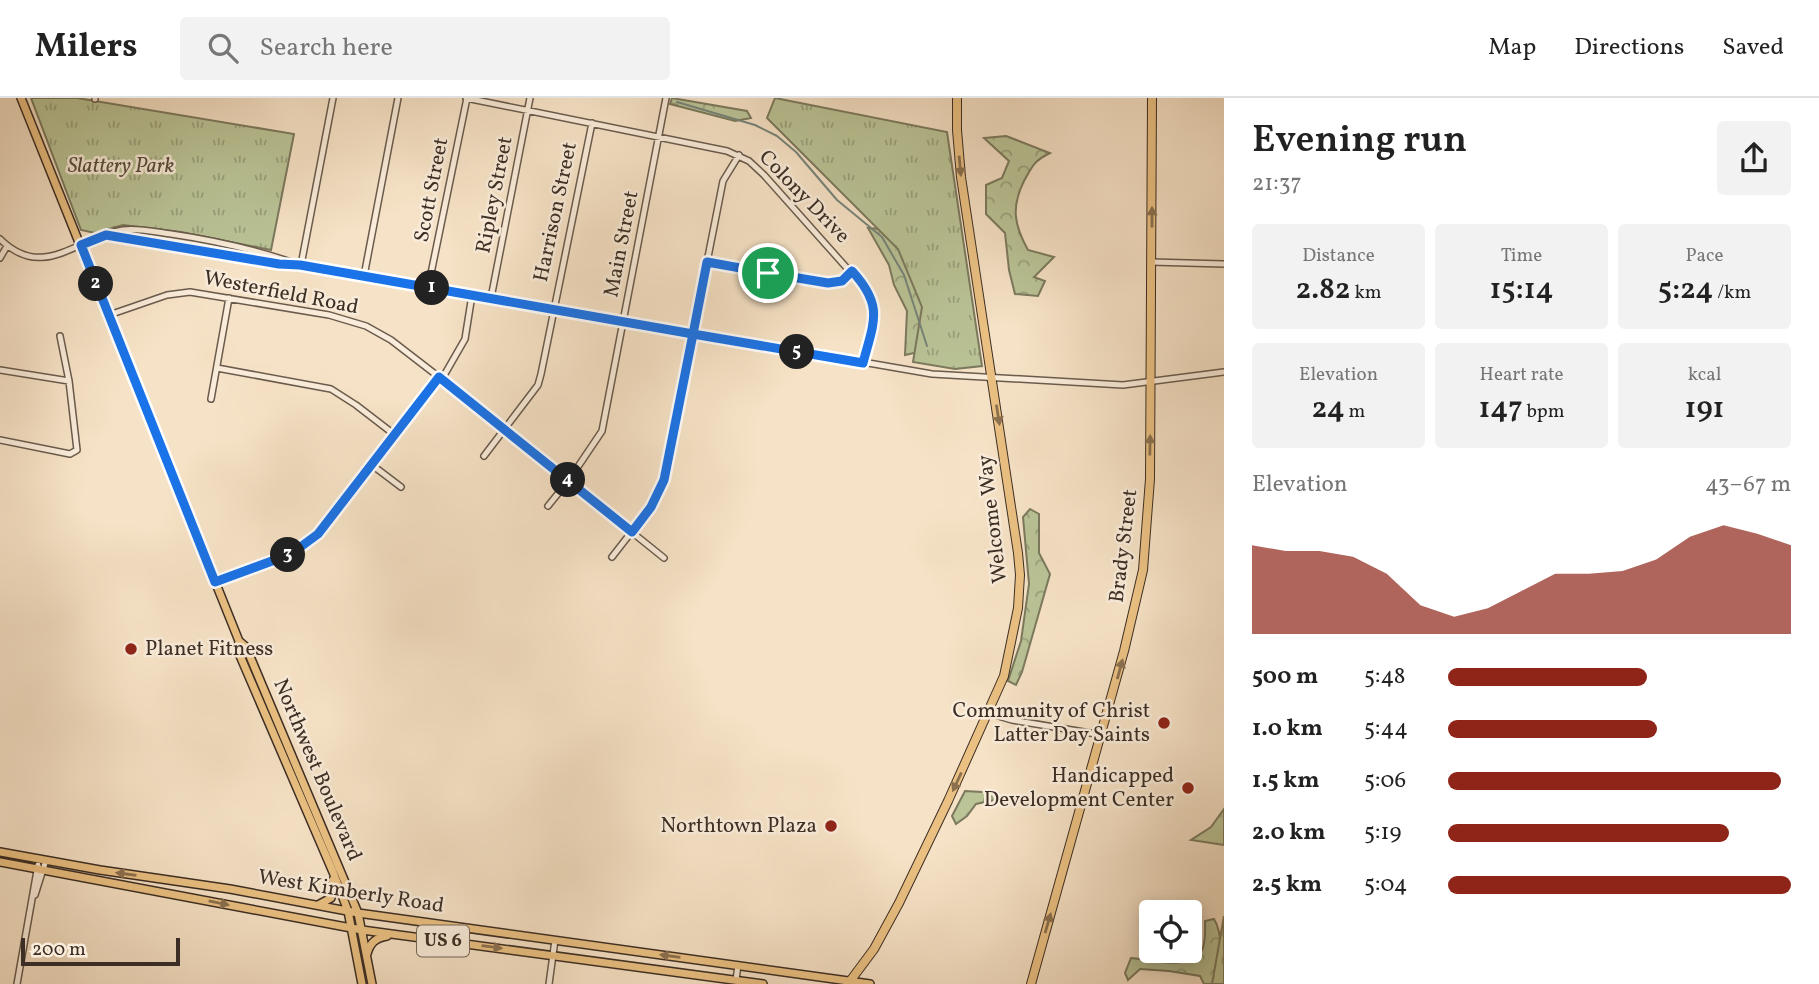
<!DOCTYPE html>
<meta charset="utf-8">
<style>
:root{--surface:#fff;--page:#f2f2f2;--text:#222;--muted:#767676;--line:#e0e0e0;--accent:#8f2418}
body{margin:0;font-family:Vollkorn,serif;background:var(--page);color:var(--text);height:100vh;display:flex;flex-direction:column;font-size:26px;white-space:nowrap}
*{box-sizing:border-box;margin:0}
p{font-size:23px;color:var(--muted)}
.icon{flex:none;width:38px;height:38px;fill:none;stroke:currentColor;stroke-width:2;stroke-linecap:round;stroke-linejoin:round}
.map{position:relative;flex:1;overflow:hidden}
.drawer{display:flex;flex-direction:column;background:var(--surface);width:595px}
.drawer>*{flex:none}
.controls{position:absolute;left:1139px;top:802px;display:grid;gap:14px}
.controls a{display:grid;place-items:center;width:63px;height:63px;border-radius:7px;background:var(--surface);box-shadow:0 4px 18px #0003;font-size:35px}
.scale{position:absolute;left:21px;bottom:18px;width:159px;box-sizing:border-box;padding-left:7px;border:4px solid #3c2e25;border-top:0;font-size:19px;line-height:24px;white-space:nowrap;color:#3c2e25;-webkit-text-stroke:5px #f9ecda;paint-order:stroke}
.pin{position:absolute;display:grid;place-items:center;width:60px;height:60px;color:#fff;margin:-30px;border:4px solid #fff;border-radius:50%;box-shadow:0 2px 7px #0007}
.km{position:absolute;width:35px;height:35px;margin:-18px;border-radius:50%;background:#222;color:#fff;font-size:19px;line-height:35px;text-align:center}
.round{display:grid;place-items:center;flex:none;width:74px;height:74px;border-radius:7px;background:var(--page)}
.summary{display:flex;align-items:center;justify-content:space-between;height:119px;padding:0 28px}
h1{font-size:38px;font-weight:600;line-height:52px}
.metrics{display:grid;grid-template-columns:repeat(3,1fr);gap:10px;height:119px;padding:7px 28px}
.metrics div{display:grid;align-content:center;border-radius:7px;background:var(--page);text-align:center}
.metrics b{font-size:30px;font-weight:600}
.metrics small{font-size:19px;font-weight:400}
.metrics p{font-size:19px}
.chart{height:196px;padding:14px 28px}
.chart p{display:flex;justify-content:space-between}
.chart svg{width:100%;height:126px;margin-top:7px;fill:var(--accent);opacity:.7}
ul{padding:0 28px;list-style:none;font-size:23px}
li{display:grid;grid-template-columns:112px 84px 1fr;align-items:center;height:52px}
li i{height:18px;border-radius:9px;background:var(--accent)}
header{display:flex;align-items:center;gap:42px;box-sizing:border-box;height:98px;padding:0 35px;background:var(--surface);border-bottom:2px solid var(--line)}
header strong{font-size:33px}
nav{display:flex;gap:38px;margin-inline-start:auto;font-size:24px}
.search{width:490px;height:63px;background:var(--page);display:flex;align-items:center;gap:18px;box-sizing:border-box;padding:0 24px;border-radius:7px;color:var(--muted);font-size:26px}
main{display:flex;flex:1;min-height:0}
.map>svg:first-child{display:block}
.forest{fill:url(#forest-crowns);stroke:#7b795e;stroke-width:2}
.cemetery{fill:url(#cemetery-stones);stroke:#7b795e;stroke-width:2}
.park{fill:url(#park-tufts);stroke:#7b795e;stroke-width:2}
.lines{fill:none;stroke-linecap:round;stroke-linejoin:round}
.stream{stroke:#76847a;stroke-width:2}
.minor-casing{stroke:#6a5b4d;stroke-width:8}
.major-casing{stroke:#3c2e25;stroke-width:10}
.highway-casing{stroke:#3c2e25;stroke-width:10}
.minor{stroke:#f9ecda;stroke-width:5}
.major{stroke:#ebc183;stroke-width:7}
.highway{stroke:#ebc183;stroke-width:8}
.oneway{fill:#8b704f}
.route-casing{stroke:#fff;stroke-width:14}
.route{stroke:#1a73e8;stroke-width:9}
.poi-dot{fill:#8f2418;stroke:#f9ecda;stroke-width:2.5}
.labels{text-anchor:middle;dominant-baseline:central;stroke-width:5;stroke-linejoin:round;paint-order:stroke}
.shield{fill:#f9ecda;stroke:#75675b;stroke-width:2}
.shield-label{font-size:19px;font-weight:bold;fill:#3c2e25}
.park-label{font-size:21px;font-style:italic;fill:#554c3c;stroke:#f9ecda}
.street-label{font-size:21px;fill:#3c2e25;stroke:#f9ecda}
.poi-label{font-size:21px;fill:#3c2e25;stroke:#f9ecda;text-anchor:end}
</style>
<header>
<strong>Milers</strong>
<div class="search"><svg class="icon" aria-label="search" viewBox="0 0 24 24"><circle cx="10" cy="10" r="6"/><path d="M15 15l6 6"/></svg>Search here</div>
<nav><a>Map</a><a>Directions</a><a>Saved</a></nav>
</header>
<main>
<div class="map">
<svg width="1224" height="886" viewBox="0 0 1224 886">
<defs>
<pattern id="forest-crowns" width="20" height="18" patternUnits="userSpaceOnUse" patternTransform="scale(1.75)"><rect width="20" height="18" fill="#bac497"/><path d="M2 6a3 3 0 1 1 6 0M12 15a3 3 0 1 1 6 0" fill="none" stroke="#98a07b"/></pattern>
<pattern id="cemetery-stones" width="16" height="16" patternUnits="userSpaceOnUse" patternTransform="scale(1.75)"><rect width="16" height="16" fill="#bac497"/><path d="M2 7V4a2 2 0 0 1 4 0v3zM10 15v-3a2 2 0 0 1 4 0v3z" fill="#98a07b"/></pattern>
<pattern id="park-tufts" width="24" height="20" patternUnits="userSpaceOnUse" patternTransform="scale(1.75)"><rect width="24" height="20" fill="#bac497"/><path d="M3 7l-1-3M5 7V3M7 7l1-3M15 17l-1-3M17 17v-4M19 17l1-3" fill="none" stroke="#98a07b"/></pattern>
</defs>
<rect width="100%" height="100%" fill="#f6e2c6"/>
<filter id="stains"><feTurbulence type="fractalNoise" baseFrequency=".00286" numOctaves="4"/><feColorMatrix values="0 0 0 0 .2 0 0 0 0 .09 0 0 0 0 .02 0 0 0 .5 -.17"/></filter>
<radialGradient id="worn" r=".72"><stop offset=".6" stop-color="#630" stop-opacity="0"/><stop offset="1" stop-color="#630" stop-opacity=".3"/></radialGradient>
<path class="forest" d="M672,0L747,13L751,20L735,23L670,6Z
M1006,38L1050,55C1034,63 1033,67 1024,83C1011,109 1014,127 1028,152L1054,159L1034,179L1045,183L1038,198L1015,196L1009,172L1005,135L986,116V87L1002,80L1009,63L984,40Z
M868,130L893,132L942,249L905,257L907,213L894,187L889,167Z
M1030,411L1039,416V455L1050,476L1022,574L1016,587L1008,583L1021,543L1029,486L1023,419Z
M965,693L998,695L994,702L976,706L967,718L956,726L952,718Z
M1224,711V747L1191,742L1211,729Z
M1214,821C1224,837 1221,866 1219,886H1204L1200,878L1169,873L1140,871L1128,882L1125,875L1131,860C1151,862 1191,873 1202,852C1206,844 1205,832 1205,823Z"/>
<path class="cemetery" d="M1224,818V886H1212Z"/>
<path class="park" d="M31,0H77L294,36L271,152L181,134L123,127L95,135L81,132Z
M775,0L947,34L982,268L955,271L913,264L922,209L898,151L767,20Z"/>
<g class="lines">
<path class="stream" d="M677,4L755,27L777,38L796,54L837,102L882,139L904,177L927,248"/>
<defs>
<path id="minor" d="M466,0L727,53L749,63L764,77L870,196C876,221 869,241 863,265
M95,1V0
M106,137L279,166L301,167L932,276L1123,287L1224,274
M0,141C44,184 77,139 123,132C138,130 156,134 171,136C212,142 252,151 291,164
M0,160L7,148
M707,164L829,185L842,183L852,173
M1151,164L1224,166
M301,167L333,0
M364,178L398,0
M428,190L467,0
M491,200L530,0
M109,217L167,197L190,194L329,217L366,228L391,242L439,279L664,460
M217,270L331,291L356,307L395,337
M0,272L69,283
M442,281L465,241L472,197
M211,301L229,200
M0,342L70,356L77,352L69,283L60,238
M484,358L538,287L541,276L592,25
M372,367L401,389
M548,408L569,382L602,333L666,0
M612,459L651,409L664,382L723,83L739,57
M215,484L291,456L318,436L439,279
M988,615L1012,622L1102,637
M35,797L46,762
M736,882L738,867
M17,886L38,767
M549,886L555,842"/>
<path id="major" d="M21,0L239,543L246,549L358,815L372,886
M239,543L238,553L333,774L348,813L362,886
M0,754L100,772L230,791L358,815L870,886
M0,764L362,832L763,886
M318,807L331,800L333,782
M367,856C370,845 375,840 387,838"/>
<path id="highway" d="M848,886L874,851L899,805L948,703L1004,578L1018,510L1020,477L1018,455L961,79L957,32V0
M1031,886L1124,553L1143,472L1150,381L1152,0"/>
</defs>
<use href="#minor" class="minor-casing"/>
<use href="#major" class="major-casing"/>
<use href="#highway" class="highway-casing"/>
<use href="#minor" class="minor"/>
<use href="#major" class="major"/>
<use href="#highway" class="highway"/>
</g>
<defs><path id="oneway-solid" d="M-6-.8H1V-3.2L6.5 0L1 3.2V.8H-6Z" transform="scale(1.75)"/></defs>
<g class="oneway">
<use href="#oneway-solid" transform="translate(960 68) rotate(85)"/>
<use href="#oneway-solid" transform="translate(1152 119) rotate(-90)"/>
<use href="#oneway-solid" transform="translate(998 317) rotate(81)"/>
<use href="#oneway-solid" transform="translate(1150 347) rotate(-89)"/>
<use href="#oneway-solid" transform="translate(1120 571) rotate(-75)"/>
<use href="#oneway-solid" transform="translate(957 684) rotate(115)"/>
<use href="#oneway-solid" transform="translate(126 776) rotate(-172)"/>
<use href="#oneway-solid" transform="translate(219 805) rotate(11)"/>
<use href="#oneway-solid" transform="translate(1048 825) rotate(-74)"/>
<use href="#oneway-solid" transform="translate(492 849) rotate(7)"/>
<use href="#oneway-solid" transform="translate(670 858) rotate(-172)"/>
</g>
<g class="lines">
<defs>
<path id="route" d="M768,175L707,164L693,236L300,167L279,166L106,137L81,147L215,484L291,456L318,436L439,279L632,434L651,409L664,382L693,236L863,265C874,223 884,208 852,173L842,183L828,185L768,175"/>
</defs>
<use href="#route" class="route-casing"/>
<use href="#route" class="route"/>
</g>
<g class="poi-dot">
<circle cx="131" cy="551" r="7"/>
<circle cx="1164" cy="625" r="7"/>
<circle cx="1188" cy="690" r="7"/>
<circle cx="831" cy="728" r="7"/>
</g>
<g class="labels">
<rect class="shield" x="417" y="827.5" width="52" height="31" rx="5"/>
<g class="shield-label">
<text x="443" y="843">US 6</text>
</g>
<g class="park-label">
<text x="121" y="68">Slattery Park</text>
</g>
<g class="street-label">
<text transform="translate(432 92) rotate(-79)">Scott Street</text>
<text transform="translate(495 97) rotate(-79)">Ripley Street</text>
<text transform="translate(804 99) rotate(46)">Colony Drive</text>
<text transform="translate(556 114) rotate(-78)">Harrison Street</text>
<text transform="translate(622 146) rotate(-79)">Main Street</text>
<text transform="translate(281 195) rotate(11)">Westerfield Road</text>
<text transform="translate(993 421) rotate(-97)">Welcome Way</text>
<text transform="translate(1124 448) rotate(-83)">Brady Street</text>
<text transform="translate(317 672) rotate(67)">Northwest Boulevard</text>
<text transform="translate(351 794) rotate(9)">West Kimberly Road</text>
</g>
<g class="poi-label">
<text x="145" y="551" text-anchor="start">Planet Fitness</text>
<text x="1150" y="613">Community of Christ<tspan x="1150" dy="24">Latter Day Saints</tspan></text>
<text x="1174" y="678">Handicapped<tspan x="1174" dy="24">Development Center</tspan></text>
<text x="817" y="728">Northtown Plaza</text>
</g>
</g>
<rect width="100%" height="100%" filter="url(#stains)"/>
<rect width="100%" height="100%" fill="url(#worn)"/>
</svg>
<div class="controls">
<a><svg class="icon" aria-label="locate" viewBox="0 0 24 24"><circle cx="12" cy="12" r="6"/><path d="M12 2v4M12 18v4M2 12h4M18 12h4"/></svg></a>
</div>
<div class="scale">200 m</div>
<div class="pin" style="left:768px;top:175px;background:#1e9e55"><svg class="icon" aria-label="arrive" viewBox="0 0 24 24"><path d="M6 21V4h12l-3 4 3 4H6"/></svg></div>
<b class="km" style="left:432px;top:190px">1</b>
<b class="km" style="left:96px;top:186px">2</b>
<b class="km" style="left:288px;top:457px">3</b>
<b class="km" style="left:568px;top:382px">4</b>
<b class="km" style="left:797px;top:254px">5</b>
</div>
<section class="drawer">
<div class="summary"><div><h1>Evening run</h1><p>21:37</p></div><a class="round"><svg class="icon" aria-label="share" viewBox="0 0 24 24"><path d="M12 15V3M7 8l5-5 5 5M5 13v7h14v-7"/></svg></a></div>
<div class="metrics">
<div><p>Distance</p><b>2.82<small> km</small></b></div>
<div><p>Time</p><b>15:14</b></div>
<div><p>Pace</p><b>5:24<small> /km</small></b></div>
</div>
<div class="metrics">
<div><p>Elevation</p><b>24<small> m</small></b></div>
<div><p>Heart rate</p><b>147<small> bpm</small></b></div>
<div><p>kcal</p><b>191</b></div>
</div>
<div class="chart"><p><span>Elevation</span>43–67 m</p>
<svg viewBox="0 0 160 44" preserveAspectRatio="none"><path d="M0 44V13L10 15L20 15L30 17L40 23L50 34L60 38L70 35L80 29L90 23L100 23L110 22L120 18L130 10L140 6L150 9L160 13V44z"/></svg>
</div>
<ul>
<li><b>500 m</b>5:48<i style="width:58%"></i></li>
<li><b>1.0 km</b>5:44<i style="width:61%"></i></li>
<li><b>1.5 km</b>5:06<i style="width:97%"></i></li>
<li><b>2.0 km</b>5:19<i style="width:82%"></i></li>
<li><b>2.5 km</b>5:04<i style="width:100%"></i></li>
</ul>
</section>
</main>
